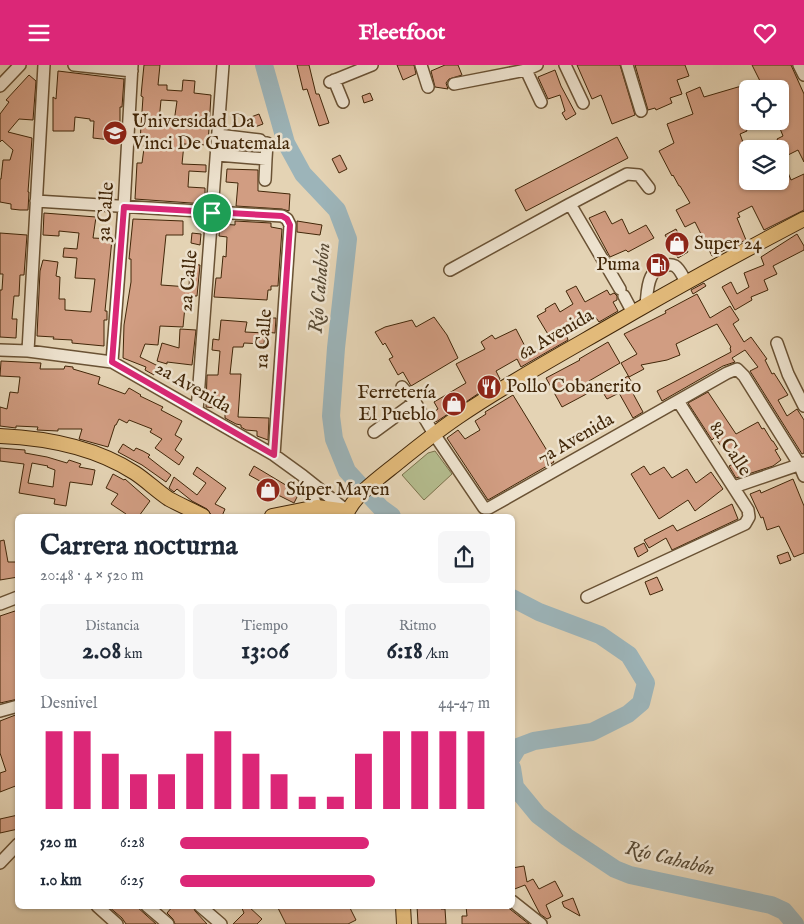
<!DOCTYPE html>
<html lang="es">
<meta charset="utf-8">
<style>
:root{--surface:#fff;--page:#f6f6f7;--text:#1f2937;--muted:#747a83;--accent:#db2777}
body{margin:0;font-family:"IM FELL English",serif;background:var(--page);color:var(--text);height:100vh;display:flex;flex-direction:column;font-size:19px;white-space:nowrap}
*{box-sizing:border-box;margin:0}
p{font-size:16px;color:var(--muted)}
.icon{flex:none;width:28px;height:28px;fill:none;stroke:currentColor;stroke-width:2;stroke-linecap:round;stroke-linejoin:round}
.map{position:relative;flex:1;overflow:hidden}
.drawer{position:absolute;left:15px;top:449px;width:500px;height:395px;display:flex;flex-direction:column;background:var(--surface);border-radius:8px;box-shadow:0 1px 4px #0004}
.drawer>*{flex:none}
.controls{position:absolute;left:739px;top:15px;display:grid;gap:10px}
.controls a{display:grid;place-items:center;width:50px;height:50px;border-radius:8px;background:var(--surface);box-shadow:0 1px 4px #0004;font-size:25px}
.pin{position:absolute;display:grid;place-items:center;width:42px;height:42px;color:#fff;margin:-21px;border:2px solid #fff;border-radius:50%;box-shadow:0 1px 5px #0007}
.round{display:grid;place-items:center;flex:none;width:52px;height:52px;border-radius:8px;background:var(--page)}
.headline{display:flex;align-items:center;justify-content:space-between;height:85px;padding:0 25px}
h1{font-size:28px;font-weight:700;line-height:38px}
.stats{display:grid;grid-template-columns:repeat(3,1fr);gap:8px;height:85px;padding:5px 25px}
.stats div{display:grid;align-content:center;border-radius:8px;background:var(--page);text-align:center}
.stats b{font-size:25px;font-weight:700}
.stats small{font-size:14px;font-weight:400}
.stats p{font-size:14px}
.chart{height:140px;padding:10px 25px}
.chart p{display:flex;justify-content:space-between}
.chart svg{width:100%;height:90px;margin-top:5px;stroke:var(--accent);stroke-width:6}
ul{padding:0 25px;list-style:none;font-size:16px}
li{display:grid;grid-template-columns:80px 60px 1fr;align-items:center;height:38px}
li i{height:12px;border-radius:6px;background:var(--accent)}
header{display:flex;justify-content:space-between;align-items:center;height:65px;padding:0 25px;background:var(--accent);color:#fff;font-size:22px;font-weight:700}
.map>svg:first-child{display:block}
.green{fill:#b4bc8e;stroke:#7b724c}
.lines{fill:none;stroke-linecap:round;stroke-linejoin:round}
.river{stroke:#9cb4b9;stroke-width:18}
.building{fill:#d19d82;stroke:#422709;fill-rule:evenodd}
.minor-casing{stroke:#6a5234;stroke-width:14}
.major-casing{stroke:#422709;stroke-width:16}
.minor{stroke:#ede2ce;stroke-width:11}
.major{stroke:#e2ba7a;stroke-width:14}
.route-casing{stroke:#fff;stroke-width:10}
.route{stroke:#db2777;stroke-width:6}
.labels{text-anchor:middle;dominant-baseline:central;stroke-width:5;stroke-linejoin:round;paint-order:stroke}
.poi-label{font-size:19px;fill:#422709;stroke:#ede2ce;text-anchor:start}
.street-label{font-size:19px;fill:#422709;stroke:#ede2ce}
.water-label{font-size:20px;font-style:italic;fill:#584a35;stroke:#ede2ce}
</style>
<header><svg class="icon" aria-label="menu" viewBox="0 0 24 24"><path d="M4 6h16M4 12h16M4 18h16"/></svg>Fleetfoot<svg class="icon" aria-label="heart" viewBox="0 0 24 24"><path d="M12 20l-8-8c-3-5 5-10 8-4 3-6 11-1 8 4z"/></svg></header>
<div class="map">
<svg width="804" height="859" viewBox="0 0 804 859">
<rect width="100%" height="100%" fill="#e4d3b4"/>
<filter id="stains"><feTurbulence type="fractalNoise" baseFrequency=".004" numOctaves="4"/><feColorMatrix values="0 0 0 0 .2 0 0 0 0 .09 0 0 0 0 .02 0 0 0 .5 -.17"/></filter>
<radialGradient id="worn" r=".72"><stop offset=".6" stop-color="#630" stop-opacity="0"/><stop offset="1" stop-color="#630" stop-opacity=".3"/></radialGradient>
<path class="green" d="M435,386L452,409L424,435L402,410L428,388Z"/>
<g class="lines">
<path class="river" d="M264,0L286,78L303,109L337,145L348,174L336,283L331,351L334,374L347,406L381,443L392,451
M512,533L539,547L600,570L629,590L646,618L641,638L628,649L592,667L534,676L518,682L512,692
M512,703L515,722L538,750L567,772L615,804L630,810L771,840L784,846L795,859"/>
</g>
<path class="building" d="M144,0H160L158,20H167V25L182,26L183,15L195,16L194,28L211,30L208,80L184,79L182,99L206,100V107L189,106L188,122L205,123V139L135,134L137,98H142L145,76H140L143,32L141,31L142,20ZM161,35L177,36L174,57L159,56Z
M297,0H309L316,29H319L329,58L319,61L307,24L303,25Z
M397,0H414L416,9L403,15Z
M445,0H458L462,10L449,14L446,18L448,24L435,22L431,6Z
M577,0H620L635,50L612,59L601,30L592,34Z
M635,0H685L689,11L677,15L682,29L670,33L672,38L656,45L655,43L648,45Z
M752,0H791L804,29V97L798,85L782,93L791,115L804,109V145L764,165L752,141L738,148L740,152L737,153L746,175L712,191L695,157L685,162L676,145L690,138L680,121H679L673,110L672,111L659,86L674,78L667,59L693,49L686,28L700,22L704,32L738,22L748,21V51L742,53L747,66L740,69L748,91V116H780V84H761L778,76L777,74L783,71L777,56H780V24H764Z
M555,5L561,21L576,49L566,55L562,48L565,46L560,30L548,34L538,12Z
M58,6L124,14L122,42H120V76L93,73L94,56H90V54L75,52L74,66H53V32L56,34Z
M29,10L36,16L33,55L19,54L8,67L32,73L28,127H29L28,145H20L11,144V139L0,137V114H1L3,95H10L13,85L2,75L0,77V49L9,37L6,35Z
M370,28L373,35L364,38L362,31Z
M259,49L263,59L255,62L251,52Z
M617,72L628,93L526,146L515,125Z
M227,79L259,82V86L227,83Z
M340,90L347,104L339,108L332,94Z
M227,104L258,105V126L290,129L289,146L282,144L236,141L238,118L226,117Z
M605,146L612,159L622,154L629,169L646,160L654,173L628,187L626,185L610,192L589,153Z
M44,148L96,152L93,173L112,174L105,246H107V255H104V281L72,278V275L53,274L54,272L37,271L40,206L43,195L58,197L56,211L60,212L59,234H65V245L91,247L95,214L75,213L77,193L63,192L64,183L77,184L79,168L59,166V171L43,170Z
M133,154L183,156V170H166L161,220L189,222L190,199L200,200L197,231H186L183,262L160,261L158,280L145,279L140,292L158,301L154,310L145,305L146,302L123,293L124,260L131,217V194H129Z
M235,156L271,158V162L282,164L278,221H271V225H268L267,235L214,232L216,213H221L223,191L226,192L227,172L219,171L220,159L235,160Z
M297,156L322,160L320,170L297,167Z
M676,164L688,187L678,193L665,170Z
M0,168L27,170L24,210H20L19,231H14L12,254H17L16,273L0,272V225H2L3,209H0Z
M192,168L201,169L200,180L191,178Z
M797,169L804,181V185L773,201L777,209L764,215L768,225L751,232L752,235L735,245L722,222L731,217L737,229L749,222L744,208L764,200L761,192Z
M704,218L706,221L693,229L691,225Z
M576,221L585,237L607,225L610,230L614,228L617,231V235L613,237L618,246L599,257L594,250L565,267L568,275L521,302L517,294L496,306L500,314L436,357L431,349L438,344L434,337L466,318L456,299L485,284L481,277L492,270L495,274L516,264L529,289L552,276L537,251L546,246L545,244L555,238L560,247L573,239L566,226Z
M697,229L710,253L730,241L739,255L733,259L744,277L751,272L767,294L765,295L772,309L774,308L788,330L778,335L787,351L797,344L804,355V388L802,389L750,306L758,302L745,285L732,293L735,297L723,301L662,336L657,326L731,287L730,283L731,282L717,259L676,279L680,290L667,295L641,300L644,304L629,312L621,298L637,289L624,269L666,248L665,246Z
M434,252L447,270L458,293L411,321L403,307L398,310L389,294L393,292L385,278L383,280L375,267L385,262L412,255L416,262Z
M264,253H276L275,268L264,267Z
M221,255L247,257L245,267L265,268L264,279L244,278L243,282H233L230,309H241L238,352L269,353L268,375L257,371V366L246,365L241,362V360L236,359L225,353V344L206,342L207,310H218L220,286L212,285L213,274L219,275Z
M180,264L196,265L192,300L167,297V299L157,296L162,278L179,283Z
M608,277L620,298L589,316L594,325L562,342L546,313L580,295L579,294Z
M1,296L41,298L40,304H64L65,301L73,302V304L100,312L98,319L125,329L129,323L141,330L140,331L163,342L161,345L182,356L175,370L182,374L175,385L184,392L179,400L155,383L162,374L150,367L152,364L129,355L127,358L119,354L116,360H115L108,382L79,374L82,364H58V366L37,365L38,362L16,361V363L0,361V342L7,344L10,327L18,328L20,312L0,311Z
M628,311L634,321L630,323L643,347L633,353L619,328L607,334L602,326Z
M708,327L736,369L758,357L762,364L764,363L772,376H773L778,384L775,385L781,395L773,401L736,413L729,401L733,399L715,372L712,375L688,338Z
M513,330L554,397L488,435L447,373L458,365L465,374L480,365L475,356L486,349L485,347Z
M123,379L134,386L136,383L143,386L150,390L148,392L171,410L166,417L142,400L118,387Z
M0,383L25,385V388L47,392L67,398L69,395L81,399L79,402L95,405L92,420L70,417L66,441L54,439L55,434L19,428L24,399L0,396ZM32,398L48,401L47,402L55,405L53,422L28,418Z
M254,401L299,428L294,438L272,427L271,429L264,426L267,420L249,410Z
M644,401L650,410L664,402L672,413L687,404L696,418L711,407L723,424L695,446L688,435L659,454L631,409Z
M197,402L226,423L215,439L225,444L222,451H212L207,444L192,436L177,424L174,427L169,423L174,412L197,430L206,418L193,409Z
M113,409L124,415L125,414L150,436L139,451H124L126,449L111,439L118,429L106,423Z
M793,414L804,441V488L794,492L779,461L767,465L763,452L761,453L750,429L760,425L761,428Z
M732,439L738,454L672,485L666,473L649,483L644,475L673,460L677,466Z
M4,475L8,497H18V512L0,515V476Z
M644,478L648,486L638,492L634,483Z
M788,487L791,495L780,499L777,491Z
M657,512L663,525L650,530L645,517Z
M18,545V634L0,638V551Z
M18,649V720L0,727V708L6,706L0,688V656Z
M18,750V764L0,768V754Z
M524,801L527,817L533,814L539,824L555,816L563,831L546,840L551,852L547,854L540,849L525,820L512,825V803Z
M573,833L580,851L564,842L562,837Z
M108,841H136L156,859H126L122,853Z
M173,841H193L195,846L207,859H175L173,854L167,848Z
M241,841H248L262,854L257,859H233L244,848Z
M277,841H349L356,855L348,859H286Z
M417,841H441V844H445L446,859H418Z
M466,841H506L529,859H462V851H467Z"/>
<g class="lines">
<defs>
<path id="minor" d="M74,0L132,6
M421,0L428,22
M565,0L583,38
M627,0L641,46
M799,0L804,10
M526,5L541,37
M334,15L343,37
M330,17L372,0
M454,19L526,5L537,0
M0,21L20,0
M218,70L260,75
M217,90L266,94L265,115
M266,94L267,78
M36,136L282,151L287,154L290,160L274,390
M570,139L627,109L639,110L649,123
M450,205L570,139L620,224
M624,231L633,248
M646,240C647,231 647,220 651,212C654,205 667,197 675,201C680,204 683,212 686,217
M777,278L788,309L804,341
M0,285L28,286L112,297L274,390L303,411L347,446
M28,286L44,0
M112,297L124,142L132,0
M402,322L415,337L434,369L484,443H489L727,308L737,304L744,311L799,399L804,411
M197,346L223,0
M374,367L415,337
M305,415L317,442
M734,422L804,398
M587,532L745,459L749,452L748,445L678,336
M0,539L18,532
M0,646L18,641
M0,798L18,779
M512,836L541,859
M97,841L117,859
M147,841L168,859
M200,841L221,859"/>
<path id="major" d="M0,371C47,373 95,382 135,408C147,416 157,426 169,434C180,440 192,445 203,451
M272,451L317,442L347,446
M346,451C351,433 380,412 395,400C416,383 436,367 458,352C515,313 576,281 634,247C690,215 747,184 804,154
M403,841L404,859"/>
</defs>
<use href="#minor" class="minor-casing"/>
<use href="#major" class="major-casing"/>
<use href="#minor" class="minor"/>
<use href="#major" class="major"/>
</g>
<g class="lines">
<defs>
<path id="route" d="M124,142L282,151L287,154L290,160L274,390L112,297Z"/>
</defs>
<use href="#route" class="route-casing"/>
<use href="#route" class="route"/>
</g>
<defs>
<symbol id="university-disc" viewBox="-11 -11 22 22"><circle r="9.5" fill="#8f2418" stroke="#ede2ce"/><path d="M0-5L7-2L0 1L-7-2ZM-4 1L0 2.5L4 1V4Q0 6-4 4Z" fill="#fff"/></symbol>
<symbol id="shop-disc" viewBox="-11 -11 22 22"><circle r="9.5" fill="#8f2418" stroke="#ede2ce"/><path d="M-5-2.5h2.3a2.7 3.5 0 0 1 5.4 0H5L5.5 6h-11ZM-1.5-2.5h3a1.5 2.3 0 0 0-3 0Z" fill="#fff"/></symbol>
<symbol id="fuel-disc" viewBox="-11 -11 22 22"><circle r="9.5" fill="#8f2418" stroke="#ede2ce"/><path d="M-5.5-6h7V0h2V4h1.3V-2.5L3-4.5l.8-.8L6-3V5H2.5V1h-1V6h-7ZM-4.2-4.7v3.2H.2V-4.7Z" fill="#fff"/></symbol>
<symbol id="restaurant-disc" viewBox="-11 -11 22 22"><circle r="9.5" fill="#8f2418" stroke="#ede2ce"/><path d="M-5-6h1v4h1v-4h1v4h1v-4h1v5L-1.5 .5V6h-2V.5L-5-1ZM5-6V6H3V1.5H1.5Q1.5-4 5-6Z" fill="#fff"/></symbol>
</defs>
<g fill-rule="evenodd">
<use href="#university-disc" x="101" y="54" width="28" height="28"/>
<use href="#shop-disc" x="663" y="165" width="28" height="28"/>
<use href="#fuel-disc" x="644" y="186" width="28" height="28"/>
<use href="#restaurant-disc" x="475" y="308" width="28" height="28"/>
<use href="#shop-disc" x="440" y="325" width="28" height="28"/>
<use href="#shop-disc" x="254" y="411" width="28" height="28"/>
</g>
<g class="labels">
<g class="poi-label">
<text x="132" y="57">Universidad Da<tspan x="132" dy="22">Vinci De Guatemala</tspan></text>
<text x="694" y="179">Super 24</text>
<text x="640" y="200" text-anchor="end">Puma</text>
<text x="506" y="322">Pollo Cobanerito</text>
<text x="436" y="328" text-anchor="end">Ferretería<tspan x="436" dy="22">El Pueblo</tspan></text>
<text x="286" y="425">Súper Mayen</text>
</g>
<g class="street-label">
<text transform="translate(106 147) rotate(-86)">3a Calle</text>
<text transform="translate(189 216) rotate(-85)">2a Calle</text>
<text transform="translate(556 270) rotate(-30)">6a Avenida</text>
<text transform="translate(264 274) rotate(-86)">1a Calle</text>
<text transform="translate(193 323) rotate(30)">2a Avenida</text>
<text transform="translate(576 374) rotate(-30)">7a Avenida</text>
<text transform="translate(730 384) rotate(57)">8a Calle</text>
</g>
<g class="water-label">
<text transform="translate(320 223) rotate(-85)">Río Cahabón</text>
<text transform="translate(670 794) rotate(14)">Río Cahabón</text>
</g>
</g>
<rect width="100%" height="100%" filter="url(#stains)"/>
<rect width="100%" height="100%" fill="url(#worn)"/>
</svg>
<div class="controls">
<a><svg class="icon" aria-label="locate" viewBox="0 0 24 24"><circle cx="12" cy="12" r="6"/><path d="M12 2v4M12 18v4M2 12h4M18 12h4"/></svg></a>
<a><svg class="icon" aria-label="layers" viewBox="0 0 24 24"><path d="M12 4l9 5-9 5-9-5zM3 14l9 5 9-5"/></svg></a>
</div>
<div class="pin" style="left:212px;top:148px;background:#1e9e55"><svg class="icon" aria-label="arrive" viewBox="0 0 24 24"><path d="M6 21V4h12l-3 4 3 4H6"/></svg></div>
<section class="drawer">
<div class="headline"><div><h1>Carrera nocturna</h1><p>20:48 · 4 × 520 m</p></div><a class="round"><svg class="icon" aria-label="share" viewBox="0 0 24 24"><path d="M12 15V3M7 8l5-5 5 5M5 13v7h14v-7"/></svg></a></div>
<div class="stats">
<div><p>Distancia</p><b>2.08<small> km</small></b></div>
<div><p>Tiempo</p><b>13:06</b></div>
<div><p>Ritmo</p><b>6:18<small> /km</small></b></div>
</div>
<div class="chart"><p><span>Desnivel</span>44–47 m</p>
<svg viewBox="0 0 160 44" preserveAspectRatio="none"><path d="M5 44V6M15 44V6M25 44V17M35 44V27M45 44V27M55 44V17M65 44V6M75 44V17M85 44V27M95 44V38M105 44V38M115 44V17M125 44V6M135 44V6M145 44V6M155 44V6"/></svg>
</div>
<ul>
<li><b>520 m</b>6:28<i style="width:61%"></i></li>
<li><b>1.0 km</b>6:25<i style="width:63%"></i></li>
</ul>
</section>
</div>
